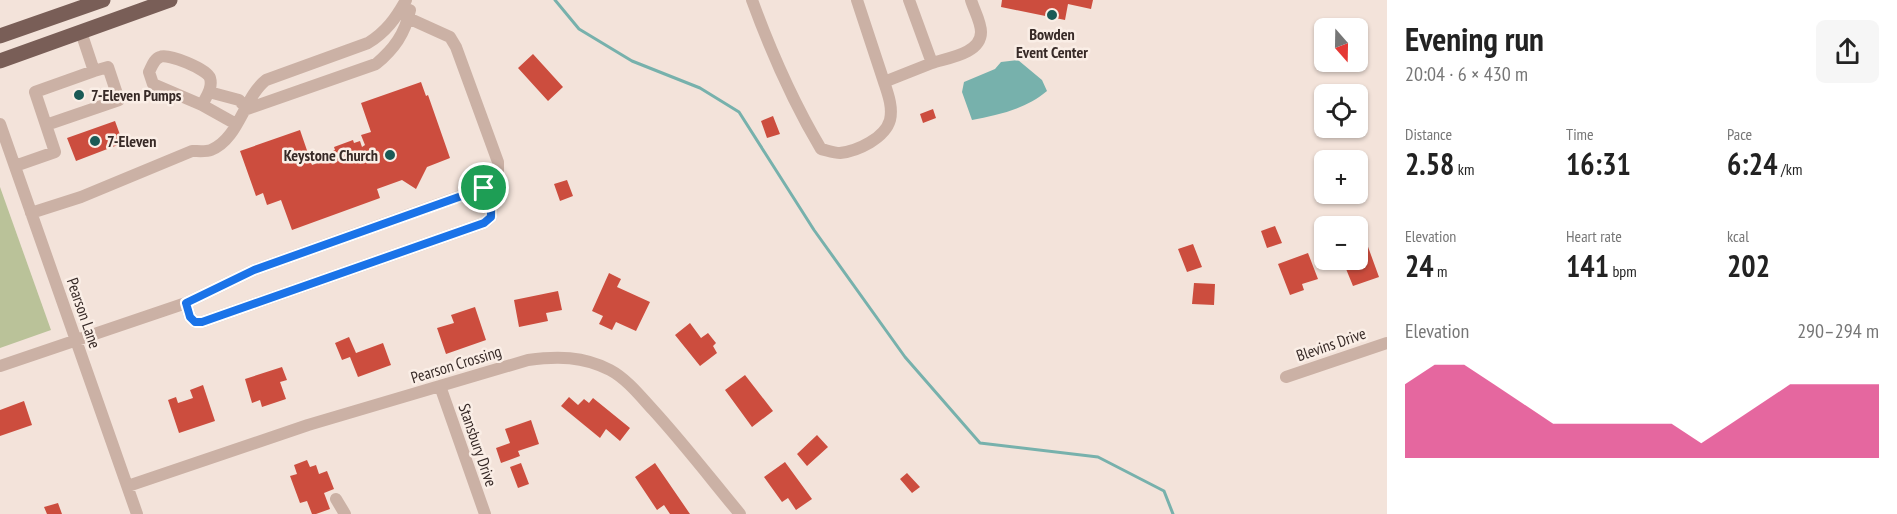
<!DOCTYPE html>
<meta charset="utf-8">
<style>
:root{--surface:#fff;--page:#f6f6f6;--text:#222;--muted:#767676;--accent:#db2777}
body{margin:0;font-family:"PT Sans Narrow",sans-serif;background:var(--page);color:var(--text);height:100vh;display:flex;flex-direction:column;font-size:22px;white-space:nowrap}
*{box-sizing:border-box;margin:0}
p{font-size:20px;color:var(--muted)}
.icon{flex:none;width:33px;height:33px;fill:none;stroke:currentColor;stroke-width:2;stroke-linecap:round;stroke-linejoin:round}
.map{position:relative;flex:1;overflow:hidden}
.drawer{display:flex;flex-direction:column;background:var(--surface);width:510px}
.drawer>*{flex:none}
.needle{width:39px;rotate:160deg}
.buttons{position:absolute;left:1314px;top:18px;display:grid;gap:12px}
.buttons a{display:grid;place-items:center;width:54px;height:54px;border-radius:9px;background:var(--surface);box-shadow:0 2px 4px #0004;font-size:30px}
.pin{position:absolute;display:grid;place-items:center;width:51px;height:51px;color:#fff;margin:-26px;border:3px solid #fff;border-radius:50%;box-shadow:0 2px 6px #0007}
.round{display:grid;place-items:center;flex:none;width:63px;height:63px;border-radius:9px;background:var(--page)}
.headline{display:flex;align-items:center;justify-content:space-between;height:102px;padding:0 18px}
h1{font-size:33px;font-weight:600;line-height:45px}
.figures{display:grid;grid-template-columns:repeat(3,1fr);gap:9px;height:102px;padding:6px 18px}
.figures div{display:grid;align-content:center}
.figures b{font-size:30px;font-weight:600}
.figures small{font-size:16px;font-weight:400}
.figures p{font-size:16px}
.chart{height:168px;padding:12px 18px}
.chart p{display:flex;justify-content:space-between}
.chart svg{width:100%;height:108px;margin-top:6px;fill:var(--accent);opacity:.7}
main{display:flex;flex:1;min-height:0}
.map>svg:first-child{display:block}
.green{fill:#bac299}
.water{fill:#77b1ac}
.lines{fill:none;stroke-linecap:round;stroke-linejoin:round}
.stream{stroke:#77b1ac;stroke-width:3}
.building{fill:#cc4d3e}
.minor{stroke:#cbb1a5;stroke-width:12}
.major{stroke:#795e57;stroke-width:15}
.route-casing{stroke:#fff;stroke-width:12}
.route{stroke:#1a73e8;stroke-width:8}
.poi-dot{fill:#1a5a56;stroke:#faeee6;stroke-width:2}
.labels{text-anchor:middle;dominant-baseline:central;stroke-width:5;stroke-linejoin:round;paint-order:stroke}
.poi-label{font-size:16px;font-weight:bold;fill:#372a27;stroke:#faeee6;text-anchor:start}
.street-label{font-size:16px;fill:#372a27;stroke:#faeee6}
</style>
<main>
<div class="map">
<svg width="1387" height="514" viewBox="0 0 1387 514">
<rect width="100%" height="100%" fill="#f3e3da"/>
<path class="green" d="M0,187L51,330L0,348Z"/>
<path class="water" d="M1018,60L1042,80L1047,91C1026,109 998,115 972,120L962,92L964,82L995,69L1001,62Z"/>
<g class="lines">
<path class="stream" d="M555,0L579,29L632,61L700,88L739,112L814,230L905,357L980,443L1098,457L1164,491L1173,514"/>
</g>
<path class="building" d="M1002,0H1093L1091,9L1068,4L1065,20L1001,7Z
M533,54L563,87L548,101L518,68Z
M421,82L426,96L428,95L450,158L427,167L416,189L402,180L377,189L380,198L292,230L281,200L267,205L263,193L256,196L240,151L300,130L312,165L332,158L330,152L335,150L334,147L353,140L354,143L360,141L362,147L365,145L361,135L371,132L361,103Z
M933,109L936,118L923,123L920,114Z
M773,116L780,134L767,138L761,121Z
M115,121L123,143L76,161L67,138Z
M567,180L573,196L560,201L554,184Z
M1275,226L1282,243L1267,248L1261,231Z
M1193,244L1202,267L1187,272L1178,249Z
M1367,244L1379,277L1353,286L1344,264L1360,258L1358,248Z
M1308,253L1318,279L1302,284L1304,290L1290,295L1278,264Z
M609,273L621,279L617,287L650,302L636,331L616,322L612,330L599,324L603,316L592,311Z
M1194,283L1215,284L1214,305L1192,304Z
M558,291L562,310L546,313L548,321L519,327L514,300Z
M475,307L486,340L446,354L437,328L454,323L451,315Z
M690,323L701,338L708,333L716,343L713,346L717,353L700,366L675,335Z
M349,337L356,353L383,343L391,365L358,377L350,357L342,360L335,343Z
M282,367L287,380L280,382L286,399L262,407L260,400L252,403L245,379Z
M745,375L773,411L752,427L725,390Z
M203,385L215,421L179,433L168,400L176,397L178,403L193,398L190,390Z
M569,397L578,405L584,399L589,403L593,398L630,428L620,441L606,429L600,438L561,406Z
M24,401L32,425L0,436V410Z
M531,420L539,444L518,451L520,456L501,463L496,448L510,443L505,429Z
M817,435L828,447L807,466L797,454Z
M307,460L310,467L316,465L319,474L327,471L334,489L324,493L330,509L316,514H312L307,501L300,503L290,476L297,474L294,465Z
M785,462L812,499L796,510L788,498L782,502L764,477Z
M521,463L529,484L518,488L510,467Z
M655,463L690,514H670L664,505L657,510L635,477Z
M907,473L920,487L912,493L900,479Z
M58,503L62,514H47L44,507Z"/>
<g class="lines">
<path class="minor" d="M752,0C771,52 793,102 821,149C826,150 834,153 840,153C858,151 885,138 890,120C893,107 888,94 884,82
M857,0L884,82L932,63
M909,0L932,63C947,58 981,54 981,32C981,22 974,10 971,0
M209,92L239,100L247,109
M202,105C206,97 213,88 210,78C207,69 168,53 160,57C154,59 152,66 149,72L153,84L202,105L236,124
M247,109L376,64C394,49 405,34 410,10
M0,124L137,514
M46,125L35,92L94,71
M15,166L55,152L46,125L119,100L108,67L94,71L81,32
M31,213L81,197L192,151C198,151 206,152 211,150C239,139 244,97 266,80L368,43C386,32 396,18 406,0
M186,303L190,317L195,322H202L484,223L491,217V208L484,188
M0,366L186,303L254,270L489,186L498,174V162L456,47L450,37L408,18
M1286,377L1387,343
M440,386L485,514
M128,486L308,425L528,360C557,356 583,356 610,370C627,379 641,397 654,411C684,444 711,479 740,514
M336,499L345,514"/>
<path class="major" d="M0,36L103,0
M0,61L170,0"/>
</g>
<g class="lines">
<defs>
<path id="route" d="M484,188L491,208V217L484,223L202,322H195L190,317L186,303L254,270Z"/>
</defs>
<use href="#route" class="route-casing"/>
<use href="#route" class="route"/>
</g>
<g class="poi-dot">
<circle cx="1052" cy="15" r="6"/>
<circle cx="79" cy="95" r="6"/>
<circle cx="95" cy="141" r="6"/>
<circle cx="390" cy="155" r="6"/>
</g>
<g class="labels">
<g class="poi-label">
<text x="1052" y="34" text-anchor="middle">Bowden<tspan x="1052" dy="18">Event Center</tspan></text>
<text x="91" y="95">7-Eleven Pumps</text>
<text x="107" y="141">7-Eleven</text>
<text x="378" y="155" text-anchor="end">Keystone Church</text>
</g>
<g class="street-label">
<text transform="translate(84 313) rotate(71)">Pearson Lane</text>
<text transform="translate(1331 344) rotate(-19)">Blevins Drive</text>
<text transform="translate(456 364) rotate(-17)">Pearson Crossing</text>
<text transform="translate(478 445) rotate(71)">Stansbury Drive</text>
</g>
</g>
</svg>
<div class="buttons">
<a><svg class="needle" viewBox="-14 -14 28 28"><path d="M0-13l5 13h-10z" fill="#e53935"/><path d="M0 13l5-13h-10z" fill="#767676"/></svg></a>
<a><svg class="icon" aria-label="locate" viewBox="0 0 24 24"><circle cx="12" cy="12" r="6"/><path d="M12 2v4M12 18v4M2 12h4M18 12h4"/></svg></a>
<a>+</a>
<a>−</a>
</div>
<div class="pin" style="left:484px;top:188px;background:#1e9e55"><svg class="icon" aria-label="arrive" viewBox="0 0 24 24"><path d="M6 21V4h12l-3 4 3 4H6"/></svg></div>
</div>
<section class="drawer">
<div class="headline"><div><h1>Evening run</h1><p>20:04 · 6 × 430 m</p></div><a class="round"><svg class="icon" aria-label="share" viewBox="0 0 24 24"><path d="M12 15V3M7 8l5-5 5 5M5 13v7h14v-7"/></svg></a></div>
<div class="figures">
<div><p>Distance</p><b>2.58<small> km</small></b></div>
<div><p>Time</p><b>16:31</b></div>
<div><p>Pace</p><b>6:24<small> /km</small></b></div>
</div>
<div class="figures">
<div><p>Elevation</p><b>24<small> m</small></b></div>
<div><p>Heart rate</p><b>141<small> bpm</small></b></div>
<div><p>kcal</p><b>202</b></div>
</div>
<div class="chart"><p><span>Elevation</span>290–294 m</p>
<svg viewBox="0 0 160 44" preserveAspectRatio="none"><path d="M0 44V14L10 6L20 6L30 14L40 22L50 30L60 30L70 30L80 30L90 30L100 38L110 30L120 22L130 14L140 14L150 14L160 14V44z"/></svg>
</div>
</section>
</main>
